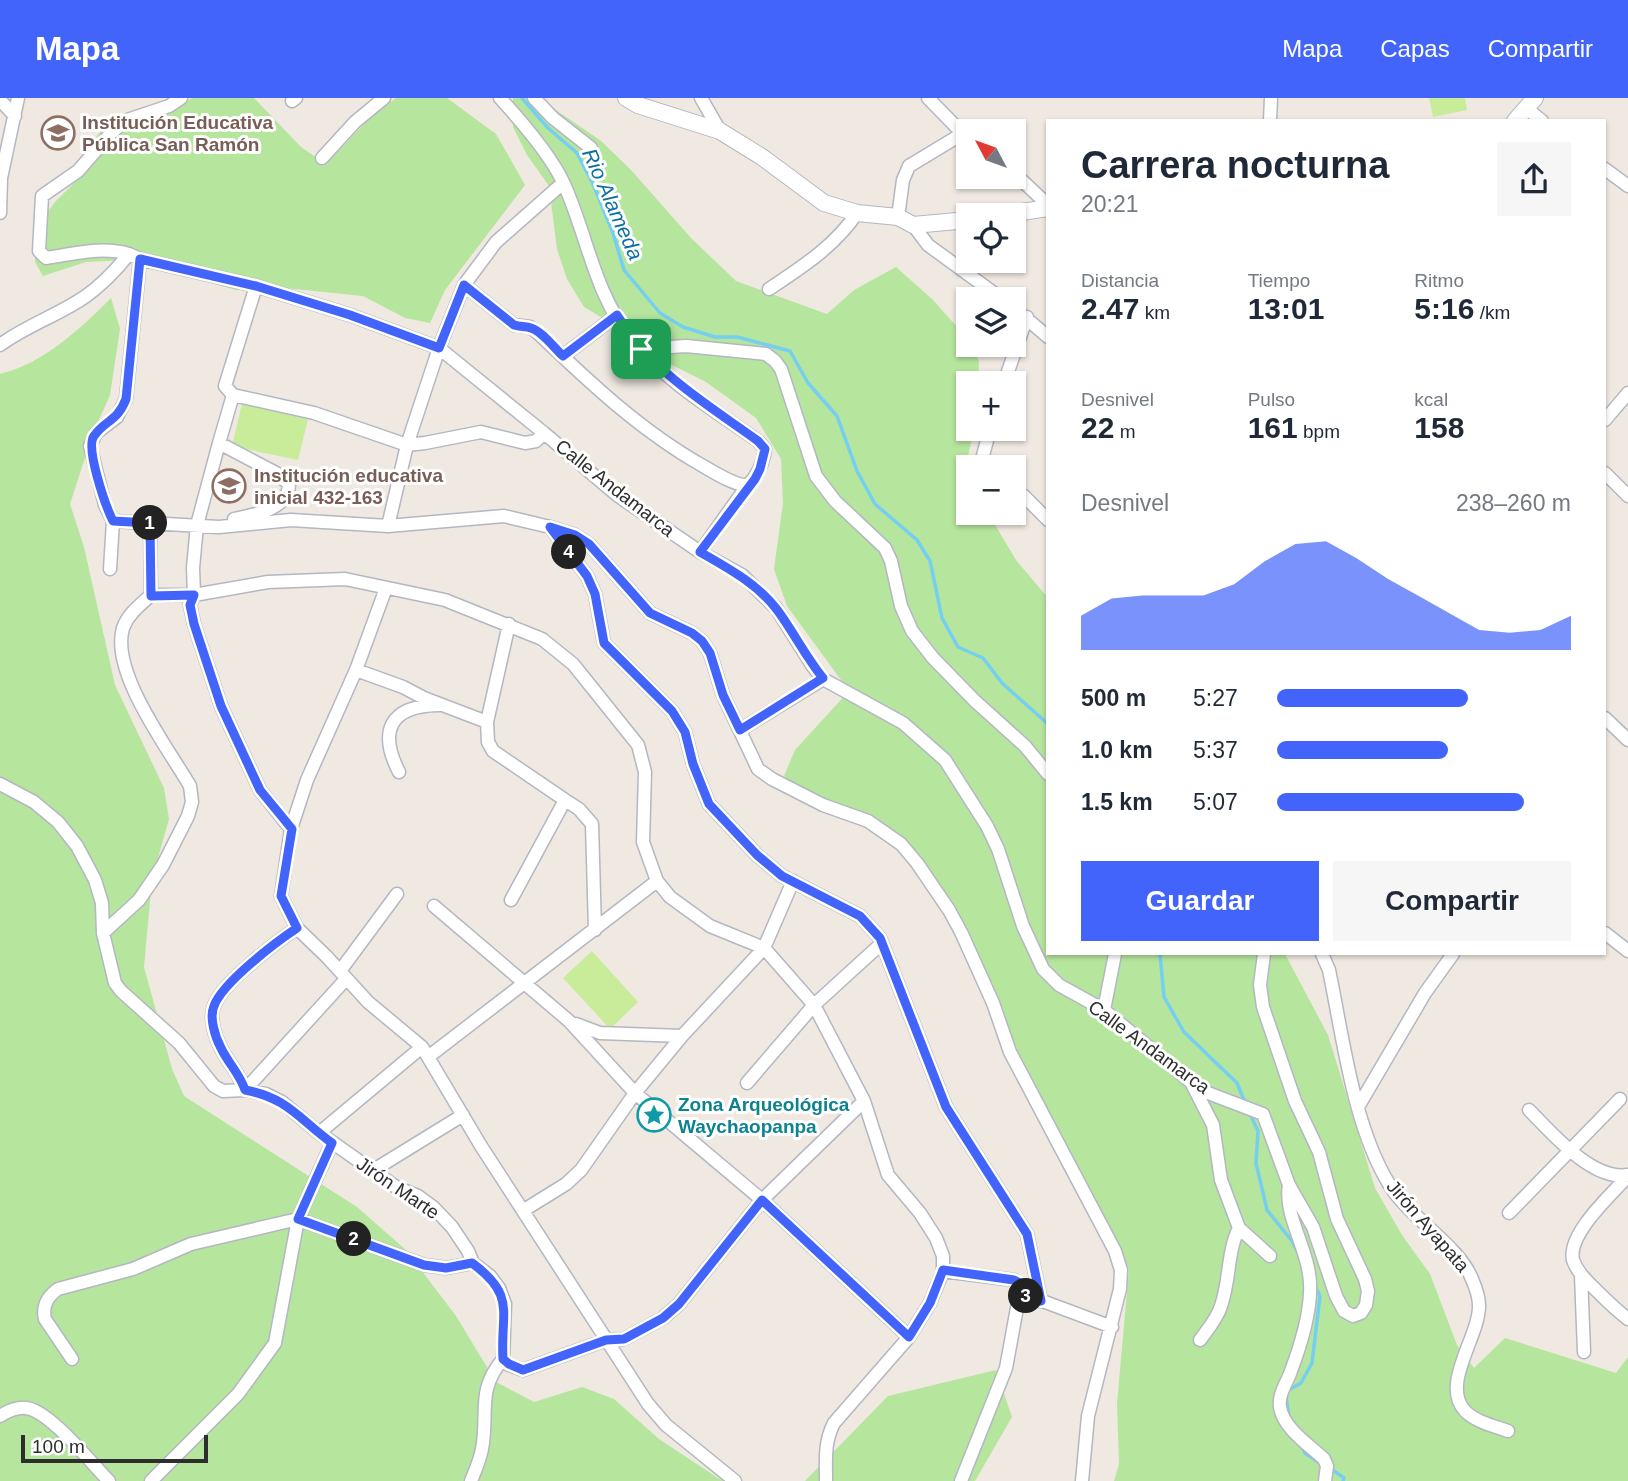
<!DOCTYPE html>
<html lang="es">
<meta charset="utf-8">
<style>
:root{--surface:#fff;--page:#f6f6f7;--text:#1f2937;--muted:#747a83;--accent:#4264fb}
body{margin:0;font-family:Arial,sans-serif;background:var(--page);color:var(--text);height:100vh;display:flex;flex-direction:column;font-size:26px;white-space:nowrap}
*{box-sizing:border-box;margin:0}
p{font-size:23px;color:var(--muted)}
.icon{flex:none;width:38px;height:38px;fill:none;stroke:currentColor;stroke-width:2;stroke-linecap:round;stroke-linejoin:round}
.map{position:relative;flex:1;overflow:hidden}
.drawer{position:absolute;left:1046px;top:21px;width:560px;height:836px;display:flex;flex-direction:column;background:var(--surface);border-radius:0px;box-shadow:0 2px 5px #0004}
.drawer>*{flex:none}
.needle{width:46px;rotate:311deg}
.fabs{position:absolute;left:956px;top:21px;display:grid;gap:14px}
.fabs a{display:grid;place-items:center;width:70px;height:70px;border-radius:0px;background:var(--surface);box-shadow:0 2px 5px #0004;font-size:35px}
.scale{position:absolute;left:21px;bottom:18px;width:187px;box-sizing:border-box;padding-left:7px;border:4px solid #2e2e2e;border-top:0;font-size:19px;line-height:24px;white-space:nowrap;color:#2e2e2e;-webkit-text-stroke:5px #fff;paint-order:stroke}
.pin{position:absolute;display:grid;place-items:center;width:60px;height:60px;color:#fff;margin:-30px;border-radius:14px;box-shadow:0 4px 10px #0006}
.km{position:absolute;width:35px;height:35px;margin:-18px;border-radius:50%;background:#222;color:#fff;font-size:19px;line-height:35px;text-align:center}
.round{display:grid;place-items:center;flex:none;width:74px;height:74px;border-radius:0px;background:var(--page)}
.headline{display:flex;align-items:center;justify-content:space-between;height:119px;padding:0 35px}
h1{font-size:38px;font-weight:800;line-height:52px}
.stats{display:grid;grid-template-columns:repeat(3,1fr);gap:10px;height:119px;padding:7px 35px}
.stats div{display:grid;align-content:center}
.stats b{font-size:30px;font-weight:800}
.stats small{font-size:19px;font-weight:400}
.stats p{font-size:19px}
.chart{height:196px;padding:14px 35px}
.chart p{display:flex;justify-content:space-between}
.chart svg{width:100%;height:126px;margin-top:7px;fill:var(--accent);opacity:.7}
.button{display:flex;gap:14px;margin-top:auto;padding:14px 35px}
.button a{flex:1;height:80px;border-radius:0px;background:var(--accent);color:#fff;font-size:28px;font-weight:800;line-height:80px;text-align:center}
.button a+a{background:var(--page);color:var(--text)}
ul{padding:0 35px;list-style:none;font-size:23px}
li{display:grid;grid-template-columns:112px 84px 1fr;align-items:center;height:52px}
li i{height:18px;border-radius:9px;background:var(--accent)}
header{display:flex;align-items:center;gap:42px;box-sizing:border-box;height:98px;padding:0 35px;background:var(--accent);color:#fff}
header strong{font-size:33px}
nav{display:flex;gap:38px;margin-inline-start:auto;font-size:24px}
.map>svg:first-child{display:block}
.green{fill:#b6e59e}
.pitch{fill:#c9ec9a}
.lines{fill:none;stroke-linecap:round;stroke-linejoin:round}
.stream{stroke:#75cff0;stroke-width:3.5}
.minor-casing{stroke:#b4b7c1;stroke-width:15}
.tertiary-casing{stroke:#b4b7c1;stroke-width:18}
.minor{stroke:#fff;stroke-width:12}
.tertiary{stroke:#fff;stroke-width:16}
.route-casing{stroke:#fff;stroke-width:14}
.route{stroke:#4264fb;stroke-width:9}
.labels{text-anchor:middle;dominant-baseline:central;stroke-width:6;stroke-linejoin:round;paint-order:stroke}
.education-label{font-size:19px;font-weight:bold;fill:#785e54;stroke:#fff;text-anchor:start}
.street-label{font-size:19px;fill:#2e2e2e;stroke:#fff}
.culture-label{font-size:19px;font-weight:bold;fill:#0d838f;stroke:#fff;text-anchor:start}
.water-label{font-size:21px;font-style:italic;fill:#0d6fa3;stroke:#fff}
</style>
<header>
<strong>Mapa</strong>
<nav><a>Mapa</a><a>Capas</a><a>Compartir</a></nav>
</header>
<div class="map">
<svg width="1628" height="1383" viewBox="0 0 1628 1383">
<rect width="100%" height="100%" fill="#efe9e1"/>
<path class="green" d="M192,0H254L301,49L326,66L369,21L396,0H447L496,36L525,87L445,192L430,225L405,220L363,198L275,189L236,192L127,162L86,164L43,178L35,164V131L55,104L74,85L94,42L105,28L139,35Z
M513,0H538L600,42L632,73L691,140L736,183L827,216L854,192L896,169L932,201L959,231L979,262L978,285H968V331H974L965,372L968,378V415H988L1016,462L1048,500V856H1285L1328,937L1375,1090L1402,1137L1430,1176L1457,1247L1474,1270L1505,1240L1616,1275L1628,1259V1383H1114L1119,1366L1117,1306L1129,1171L1022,969L967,836L906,748L808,699L784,678L795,652L849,593L787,508L774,471L783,405L781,361L756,320L706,284L664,263L621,231L584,209L567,181L557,151L549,88L527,57L513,29Z
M111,200L120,231L110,297L93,335L70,406L84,449L115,587L164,690L169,721L152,781L144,869L172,971L184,998L357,1109L406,1152L456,1218L496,1284L534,1304L582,1289L614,1301L659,1341L718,1380L727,1383H0V276C43,266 81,230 111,200Z
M996,1272L1012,1319L975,1383H805L888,1298Z"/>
<path class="pitch" d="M1429,0H1465L1467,12L1433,19Z
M242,306L308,321L298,362L232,348Z
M592,853L638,904L610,931L563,880Z"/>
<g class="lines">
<path class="stream" d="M522,0L548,30L577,55L593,86L613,135L624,172L660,215L683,229L715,239H737L790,253L808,285L837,318L857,373L875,406L917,442L930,463L942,520L958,549L983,560L1002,585L1048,626
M1160,856L1164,899L1184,934L1237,985L1246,1007
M1249,1014L1258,1033L1256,1065L1267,1112L1292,1143L1297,1153
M1289,1292L1301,1285L1312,1265L1320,1198L1315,1188
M1286,1299L1289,1319
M1302,1348L1305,1355L1324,1368
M1331,1371L1344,1380L1343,1383"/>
<defs>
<path id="minor" d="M534,0L553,20L591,50
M701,0L720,33
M928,0L967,40
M0,2L15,18
M292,3L296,0
M1526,10L1542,23
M1270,23L1271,0
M322,60L355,24L384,0
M1605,71L1628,88
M1013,74L1048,107
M0,115L1,80L18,0
M898,119L903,82L909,68L962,36
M913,127L928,147L1002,201
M129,156C101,148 74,156 46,160L39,153L42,98L78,73L112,34L127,22L169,8L181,0
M464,187L514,227L530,229L538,235C589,284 641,333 703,368C717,376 731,385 747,388C758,378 763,367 765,351L758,343C713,311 663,282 629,238C594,193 587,137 564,86C551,57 522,24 500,0
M256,188L225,288L233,297L314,315L407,347L425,345L481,334L525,345L536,343L544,335
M769,191C802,169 835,148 857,115
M1013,209L1048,239
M0,247C27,227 59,217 86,198C103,186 116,172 129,156L140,161L256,188L350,217L439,250L544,335L617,397L700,454L742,477L776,510L812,567L823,581L903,625L945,662L987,728L998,751L1023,828L1043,871L1059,887L1104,912L1192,985L1208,995L1263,1016L1289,1087L1313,1129L1336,1198L1344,1213L1353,1218L1361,1215L1366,1207L1368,1193L1365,1181L1337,1121L1319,1054L1295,1003L1263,909L1260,887L1264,856
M641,251L686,248L766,256L775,263L781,271L816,378L835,403L885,450L891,463L901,508L912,533L933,560L975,603L1025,648L1048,676
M563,258L617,217
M1004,285L1027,219
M233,297L219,345L276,375L289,386C289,411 254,417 234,421
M1605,322L1628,295
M219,345L197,427L193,470L194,497L190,507L194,526L221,608L260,692L291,731L281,798L297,830L327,859L368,904L422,949L481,1048L648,1306L666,1327L735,1383
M980,369L990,331
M1605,375L1628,398
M1013,392L1024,398L1048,422
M113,423L219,429L291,422L388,428L504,418L550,429L575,437L589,446L650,515L692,535L702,543L710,555L723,597L758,671L772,681L823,707L868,723L901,746L917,765L949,812L961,834L993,905L1010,954L1115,1153L1121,1172L1120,1191L1088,1318L1082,1383
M150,425L151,497
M388,428L407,347L439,250L464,187L496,144L563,85
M550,429L587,478L595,496L604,545L672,613L685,634L693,666L709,706L757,757L782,778L860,818L880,840L946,1009L1027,1136L1041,1203
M700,454L747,388
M110,471L113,423L105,407L90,348L96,335L117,319L126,301L140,161
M356,572L403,589L424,600L487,624L488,644L493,653L565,702L511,802
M1605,620L1628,642
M487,624L509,526
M740,632L823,581
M399,674C378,633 390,608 438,607
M0,686L34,704L58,724L77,748L95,782L102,805L103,835L115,885L121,893L179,945L214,988L223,993L245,992L266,996L282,1004L319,1035L396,1089L418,1098L433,1109L452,1129L468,1153L473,1165L490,1178L499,1190L505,1206L503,1261L509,1267L523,1272L606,1242L624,1241L663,1220L679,1206L762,1102L864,1003
M565,702L579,711L592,726L595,832
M291,731L307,682L356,572L386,490
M434,808L569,923L635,995L762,1102L909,1239
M297,830C276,844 222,885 214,908C209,919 215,939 221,950C228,965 240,976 245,992L346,881
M103,835L139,802L163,767L188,718L192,704L190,688C168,650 110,574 123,530C128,516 140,507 151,497H194L268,484L345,481L445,502L542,541L573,566L638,647L645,674L643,744L657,783L670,799L710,828L764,850L814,907L864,1003L888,1077L920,1115L936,1140L943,1158V1173L930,1205L909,1239L834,1325C824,1344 826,1362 826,1383
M1605,835L1628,853
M1322,856L1329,872C1343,939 1353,1027 1389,1086C1409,1120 1458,1146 1472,1181C1475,1188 1479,1199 1479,1207C1480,1238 1440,1286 1465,1313C1476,1324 1494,1328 1508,1333
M340,873L397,796
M1104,912L1115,856
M576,926L600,935L682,938
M428,959L657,783
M747,985L814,907L882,845
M1192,986L1213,1027L1221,1082L1239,1130C1227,1154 1230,1183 1221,1208C1217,1221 1208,1231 1200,1242
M1358,1009L1425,895L1453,856
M1529,1012C1552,1035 1592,1083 1628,1077
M319,1035L422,949
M372,1073L463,1017
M1628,1078C1612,1096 1567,1136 1573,1162C1577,1174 1587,1183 1596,1192C1606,1202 1616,1212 1628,1221
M1289,1087C1283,1120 1313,1156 1310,1195C1309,1221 1300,1249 1291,1273C1287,1285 1278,1296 1280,1309C1283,1330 1309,1347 1324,1361L1327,1368L1325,1383
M524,1112L566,1086L581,1072L635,995L682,938L764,850L793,783
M1509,1115L1620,1001
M1239,1130L1270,1158
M943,1173L1014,1182L1021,1188L1006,1270L961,1383
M1581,1177L1584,1254
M1021,1195L1112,1229
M72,1261L45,1221C42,1208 47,1199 58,1191L133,1171L191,1146L298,1121L424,1167L446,1170L473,1165
M0,1318C8,1313 16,1309 26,1310C49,1312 92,1366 109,1383
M151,1383L238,1296L275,1245L298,1121L332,1045
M471,1383C475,1373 480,1362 482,1351C489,1314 476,1293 503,1261"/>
<path id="tertiary" d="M626,0L638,7L720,33L762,59L824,105L857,115L898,119L913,127L968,122
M1515,23L1535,0
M1002,117L1048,110"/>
</defs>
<use href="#minor" class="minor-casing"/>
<use href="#tertiary" class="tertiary-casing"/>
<use href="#minor" class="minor"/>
<use href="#tertiary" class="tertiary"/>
</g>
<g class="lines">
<defs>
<path id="route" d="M140,161L256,188L350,217L439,250L464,187L514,227C520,229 526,228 531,230C543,234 554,250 563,258L617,217C653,275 704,304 758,343L765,351L760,371L755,381L700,454C728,470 758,486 778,513C794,535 806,559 823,580L740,632L723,597L710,555L702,543L692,535L650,515L589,446L575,437L550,429L587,478L595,496L604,545L672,613L685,634L693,666L709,706L757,757L782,778L860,818L880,840L946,1009L1027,1136L1041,1203L1020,1195V1185L1014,1182L943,1172L930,1205L909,1239L762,1102L679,1206L663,1220L624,1241L606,1242L523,1272L509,1266L503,1261C500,1214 517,1198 472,1165L446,1170L424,1167L298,1121L332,1045C299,1021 288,1000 245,992C240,976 228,965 221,950C215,939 209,919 214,908C222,885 276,844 297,830L281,798L292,731L260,692L221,608L194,526L190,507L194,497L151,498L150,425L113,423C106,409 85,350 94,338C105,322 117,324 126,301Z"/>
</defs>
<use href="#route" class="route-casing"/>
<use href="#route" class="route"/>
</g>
<defs>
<symbol id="school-ring" viewBox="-11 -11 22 22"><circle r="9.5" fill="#fff" stroke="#8d6e63" stroke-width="1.5"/><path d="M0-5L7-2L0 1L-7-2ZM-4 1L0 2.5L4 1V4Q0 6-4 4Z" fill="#8d6e63"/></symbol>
<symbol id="sight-ring" viewBox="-11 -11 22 22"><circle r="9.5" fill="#fff" stroke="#0f9aa8" stroke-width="1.5"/><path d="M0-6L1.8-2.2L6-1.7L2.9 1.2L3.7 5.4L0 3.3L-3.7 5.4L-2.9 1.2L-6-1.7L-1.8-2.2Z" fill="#0f9aa8"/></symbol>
</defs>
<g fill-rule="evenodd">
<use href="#school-ring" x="39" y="16" width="38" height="38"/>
<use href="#school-ring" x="210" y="369" width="38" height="38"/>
<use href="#sight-ring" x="635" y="998" width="38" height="38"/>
</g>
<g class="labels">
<g class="education-label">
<text x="82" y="24">Institución Educativa<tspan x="82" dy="22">Pública San Ramón</tspan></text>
<text x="254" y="377">Institución educativa<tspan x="254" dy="22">inicial 432-163</tspan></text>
</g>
<g class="street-label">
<text transform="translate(615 390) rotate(38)">Calle Andamarca</text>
<text transform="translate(1149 949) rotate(36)">Calle Andamarca</text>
<text transform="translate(398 1090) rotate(34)">Jirón Marte</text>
<text transform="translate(1428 1128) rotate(49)">Jirón Ayapata</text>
</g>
<g class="culture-label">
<text x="678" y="1006">Zona Arqueológica<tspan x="678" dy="22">Waychaopanpa</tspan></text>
</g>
<g class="water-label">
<text transform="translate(613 106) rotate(66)">Rio Alameda</text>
</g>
</g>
</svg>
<div class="fabs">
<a><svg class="needle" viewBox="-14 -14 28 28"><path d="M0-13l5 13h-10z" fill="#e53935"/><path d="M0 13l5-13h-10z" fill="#747a83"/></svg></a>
<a><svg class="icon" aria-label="locate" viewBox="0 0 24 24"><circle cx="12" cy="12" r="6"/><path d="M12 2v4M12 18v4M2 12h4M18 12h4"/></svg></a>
<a><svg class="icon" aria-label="layers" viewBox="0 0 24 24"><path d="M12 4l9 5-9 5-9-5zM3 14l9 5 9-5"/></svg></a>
<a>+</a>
<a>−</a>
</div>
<div class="scale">100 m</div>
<div class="pin" style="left:641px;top:251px;background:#1e9e55"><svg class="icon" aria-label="arrive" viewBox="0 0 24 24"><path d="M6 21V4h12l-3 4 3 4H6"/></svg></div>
<b class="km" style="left:150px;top:425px">1</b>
<b class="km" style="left:354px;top:1141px">2</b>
<b class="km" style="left:1026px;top:1198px">3</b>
<b class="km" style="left:569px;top:454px">4</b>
<section class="drawer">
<div class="headline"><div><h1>Carrera nocturna</h1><p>20:21</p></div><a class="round"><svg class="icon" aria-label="share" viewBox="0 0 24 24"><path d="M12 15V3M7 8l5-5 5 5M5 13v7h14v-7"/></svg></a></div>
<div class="stats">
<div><p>Distancia</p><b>2.47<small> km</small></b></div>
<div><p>Tiempo</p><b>13:01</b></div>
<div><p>Ritmo</p><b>5:16<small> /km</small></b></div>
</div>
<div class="stats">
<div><p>Desnivel</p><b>22<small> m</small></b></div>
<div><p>Pulso</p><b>161<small> bpm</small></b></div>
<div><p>kcal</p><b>158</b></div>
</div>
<div class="chart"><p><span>Desnivel</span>238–260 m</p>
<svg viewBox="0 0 160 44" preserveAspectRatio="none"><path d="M0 44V32L10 26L20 25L30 25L40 25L50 21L60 13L70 7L80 6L90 12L100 19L110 25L120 31L130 37L140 38L150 37L160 32V44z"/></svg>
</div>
<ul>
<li><b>500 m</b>5:27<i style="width:65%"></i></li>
<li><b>1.0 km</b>5:37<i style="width:58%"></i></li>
<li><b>1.5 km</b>5:07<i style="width:84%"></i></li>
</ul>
<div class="button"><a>Guardar</a><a>Compartir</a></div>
</section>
</div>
